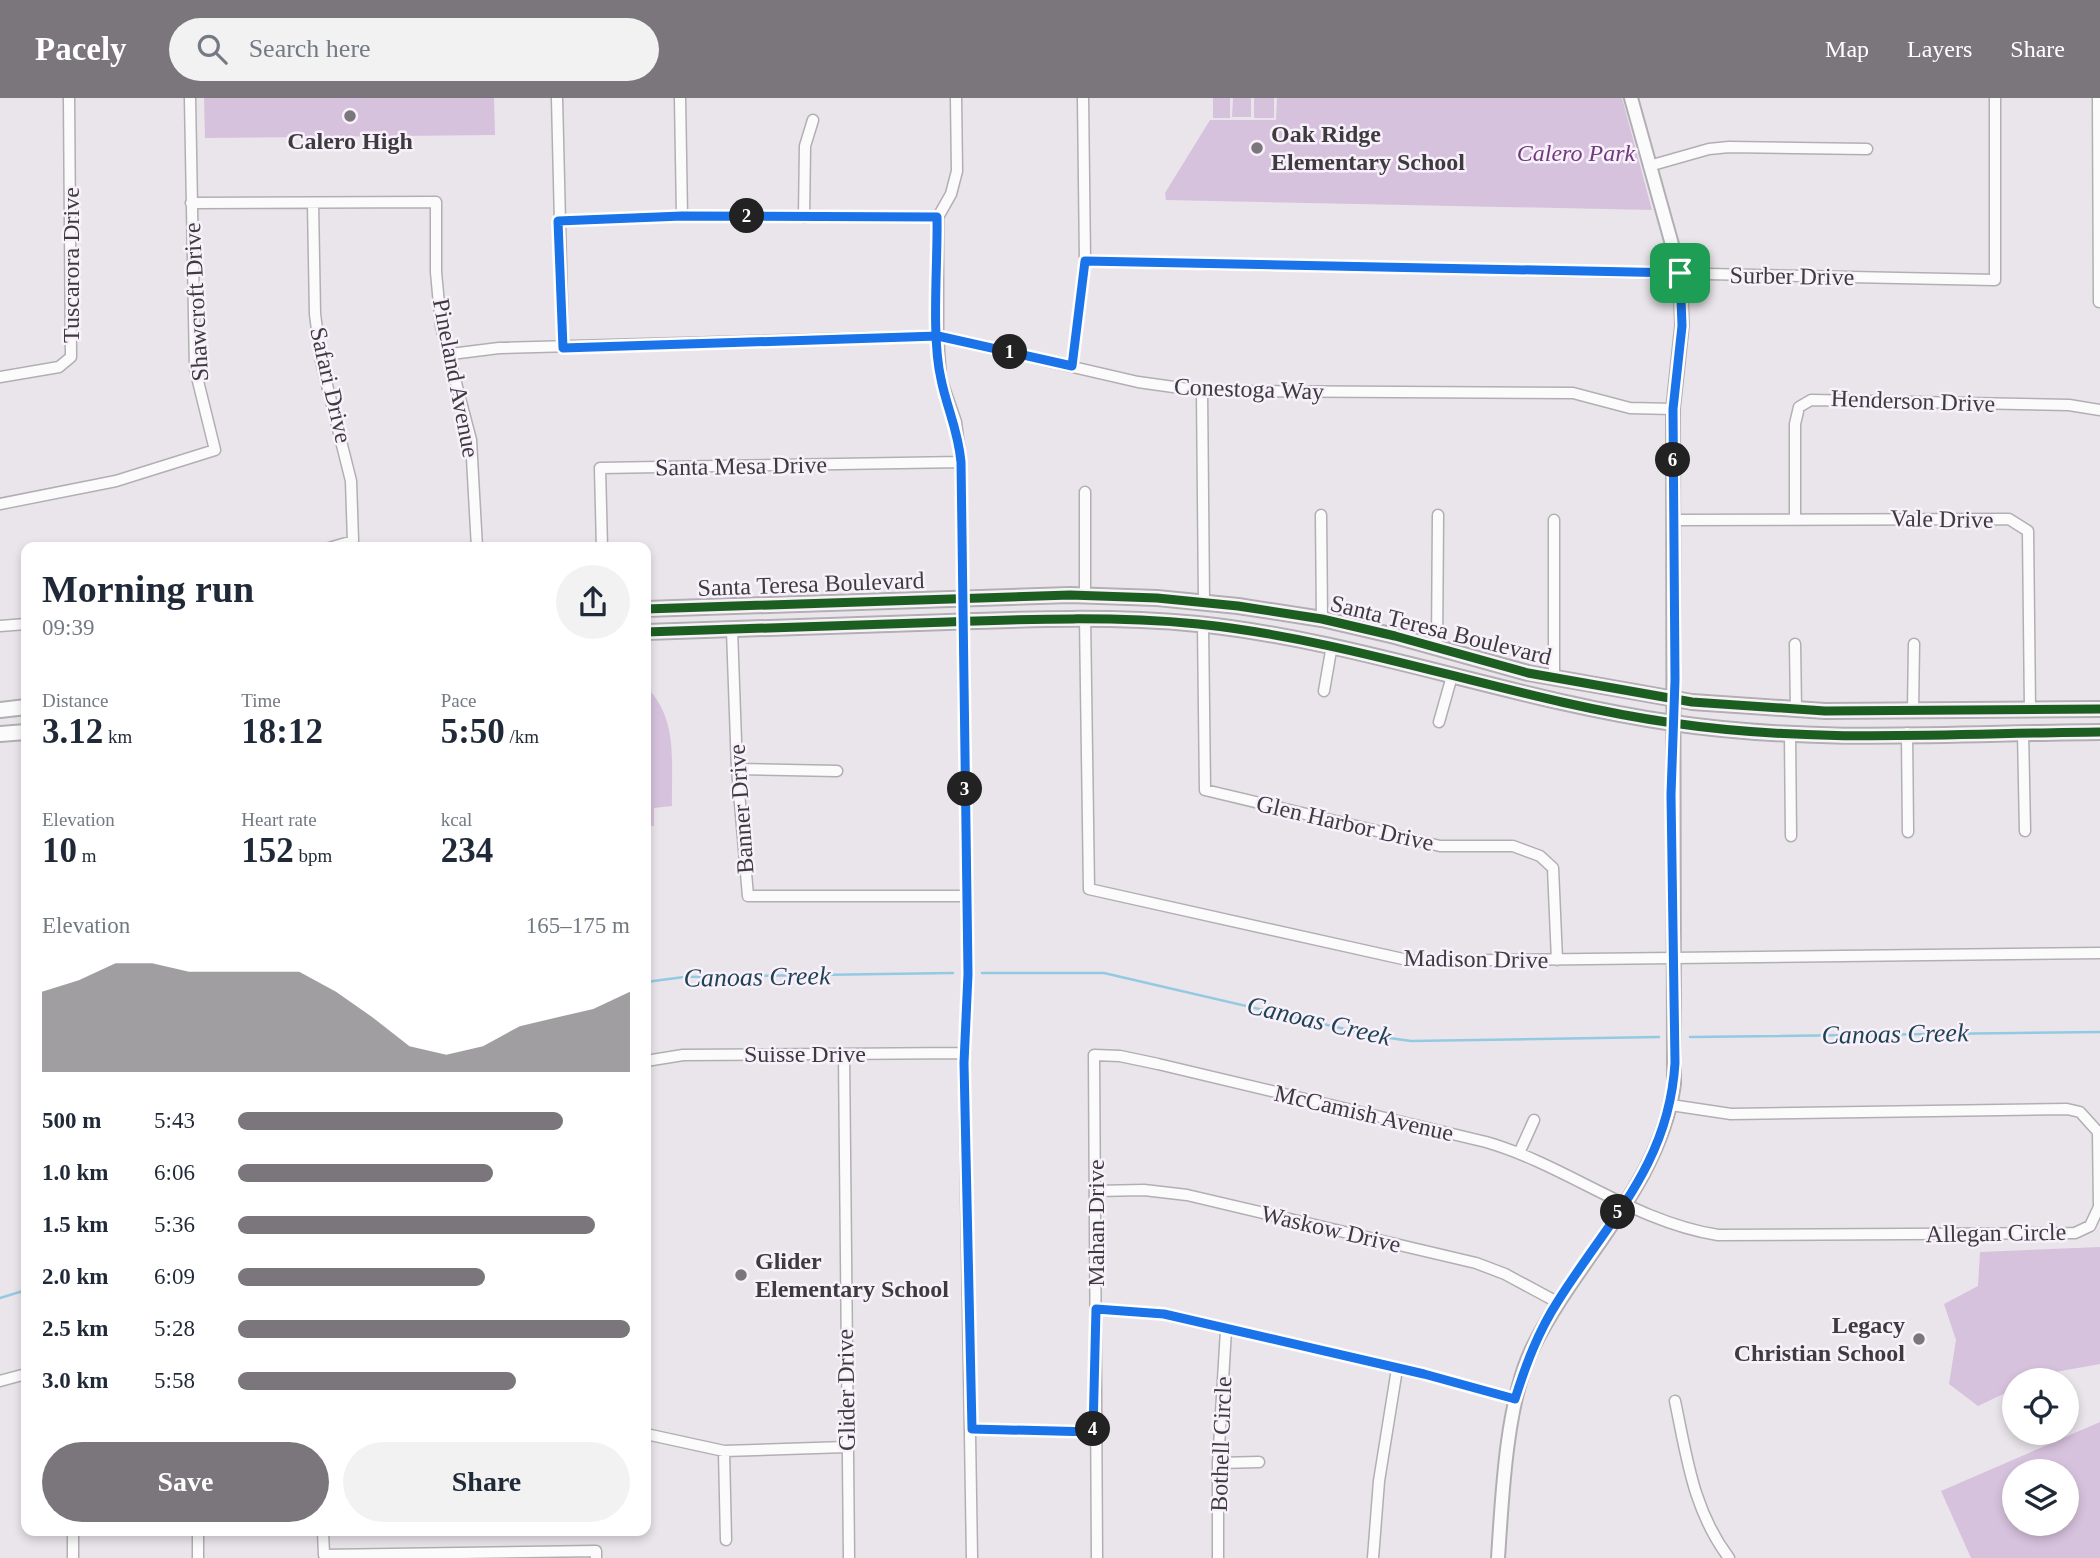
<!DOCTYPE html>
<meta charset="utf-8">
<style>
:root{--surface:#fff;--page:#f2f2f3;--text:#1f2937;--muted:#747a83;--accent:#7a767b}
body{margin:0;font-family:"Times New Roman",serif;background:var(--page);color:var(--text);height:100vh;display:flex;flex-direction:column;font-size:26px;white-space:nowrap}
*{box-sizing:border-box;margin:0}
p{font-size:23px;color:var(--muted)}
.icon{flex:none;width:38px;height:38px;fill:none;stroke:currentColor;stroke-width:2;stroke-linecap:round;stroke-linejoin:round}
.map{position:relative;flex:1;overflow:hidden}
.sheet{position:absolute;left:21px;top:444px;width:630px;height:994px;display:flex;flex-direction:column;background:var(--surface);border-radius:14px;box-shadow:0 4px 10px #0003}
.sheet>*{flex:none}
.controls{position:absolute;left:2002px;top:1270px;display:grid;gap:14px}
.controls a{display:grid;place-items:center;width:77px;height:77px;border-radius:50%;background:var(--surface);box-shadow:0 4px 10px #0003;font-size:35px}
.pin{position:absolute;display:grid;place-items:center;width:60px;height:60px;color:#fff;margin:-30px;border-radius:14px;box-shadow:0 4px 10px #0006}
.km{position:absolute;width:35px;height:35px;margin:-18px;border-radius:50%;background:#222;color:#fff;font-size:19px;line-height:35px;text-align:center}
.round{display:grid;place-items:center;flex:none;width:74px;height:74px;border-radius:37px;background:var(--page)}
.overview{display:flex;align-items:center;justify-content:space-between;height:119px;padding:0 21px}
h1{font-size:38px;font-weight:800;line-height:52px}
.figures{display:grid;grid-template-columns:repeat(3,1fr);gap:10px;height:119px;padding:7px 21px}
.figures div{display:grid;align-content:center}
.figures b{font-size:35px;font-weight:800}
.figures small{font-size:19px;font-weight:400}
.figures p{font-size:19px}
.chart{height:196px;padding:14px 21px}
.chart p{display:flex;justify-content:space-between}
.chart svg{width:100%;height:126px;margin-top:7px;fill:var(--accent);opacity:.7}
.primary-button{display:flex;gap:14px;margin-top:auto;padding:14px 21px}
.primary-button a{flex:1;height:80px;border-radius:42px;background:var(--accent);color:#fff;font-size:28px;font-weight:800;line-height:80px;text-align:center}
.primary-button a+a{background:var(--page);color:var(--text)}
ul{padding:0 21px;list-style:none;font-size:23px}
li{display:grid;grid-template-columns:112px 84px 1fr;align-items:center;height:52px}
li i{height:18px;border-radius:9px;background:var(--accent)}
header{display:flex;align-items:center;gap:42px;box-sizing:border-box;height:98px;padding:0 35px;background:var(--accent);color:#fff}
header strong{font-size:33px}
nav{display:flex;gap:38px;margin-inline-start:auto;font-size:24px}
.search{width:490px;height:63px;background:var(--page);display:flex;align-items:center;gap:18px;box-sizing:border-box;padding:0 24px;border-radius:38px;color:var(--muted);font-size:26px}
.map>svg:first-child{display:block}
.green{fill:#d7c2dd;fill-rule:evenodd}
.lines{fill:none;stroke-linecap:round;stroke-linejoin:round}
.stream{stroke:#93cae2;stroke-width:2.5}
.minor-casing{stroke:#b2afb3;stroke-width:13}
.tertiary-casing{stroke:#b2afb3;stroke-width:16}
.secondary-casing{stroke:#b2afb3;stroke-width:18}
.minor{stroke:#fcfbfc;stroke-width:10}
.tertiary{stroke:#fcfbfc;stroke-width:12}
.secondary{stroke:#fcfbfc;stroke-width:14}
.cycleway-casing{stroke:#f8f0fb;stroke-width:13}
.cycleway{stroke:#1b5e20;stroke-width:9}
.route-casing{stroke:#fff;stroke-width:14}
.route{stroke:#1a73e8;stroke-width:9}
.poi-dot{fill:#7a767b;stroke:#f8f0fb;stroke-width:2.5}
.labels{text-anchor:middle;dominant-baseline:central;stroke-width:5;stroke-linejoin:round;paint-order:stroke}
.poi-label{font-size:24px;font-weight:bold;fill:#3e3b3f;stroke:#f8f0fb;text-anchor:start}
.park-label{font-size:24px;font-style:italic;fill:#703b7e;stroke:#f8f0fb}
.street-label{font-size:24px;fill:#3e3b3f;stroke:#f8f0fb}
.water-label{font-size:26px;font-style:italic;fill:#1f4352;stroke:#f8f0fb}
</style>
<header>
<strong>Pacely</strong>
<div class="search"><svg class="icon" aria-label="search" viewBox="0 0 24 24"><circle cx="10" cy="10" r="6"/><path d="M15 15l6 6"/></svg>Search here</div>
<nav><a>Map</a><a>Layers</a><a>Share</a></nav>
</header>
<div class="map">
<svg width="2100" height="1460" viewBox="0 0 2100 1460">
<rect width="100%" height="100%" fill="#eae5eb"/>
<path class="green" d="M204,0H494L495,37L205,40Z
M1213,0H1230V20H1213Z
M1233,0H1251V19H1232Z
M1254,0H1274V20H1254Z
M1277,0H1622L1652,112L1166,102L1165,95L1210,22H1276Z
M646,589C679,620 671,667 672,708L654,710V728H646Z
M2100,1149V1266L2050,1275L2033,1283H2014V1291L1978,1308L1949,1286L1956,1242L1944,1206L1978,1188L1980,1154Z
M2100,1324V1460H1971L1941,1393ZM2014,1374H2067V1426H2014Z"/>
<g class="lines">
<path class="stream" d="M982,875H1104L1375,938L1411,943L1659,939
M646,884L684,879L953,875
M1690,939L2100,934
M0,1200L26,1192"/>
<defs>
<path id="minor" d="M557,0L563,250
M680,0L682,118
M956,0L957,73L951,96L938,119V238L941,281L956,324L961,364L968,876L964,965L972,1460
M2098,0L2099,204
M1649,68L1709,51L1729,49L1867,51
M191,105L436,104V174L441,228L471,342L477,450
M313,105L315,216L321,263L351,383L353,443L329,450
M804,119L805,48L813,22
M558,123L682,118L938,119
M1085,163L1995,182V0
M451,256L499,250L938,238L1138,284L1202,293L1573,295L1630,310L1673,311
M1072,268L1085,163L1083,0
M0,279L59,269L71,259L69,0
M1202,293L1204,504
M1085,394V497
M0,406L116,383L215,352L195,271L190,0
M1321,417L1322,521
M1795,420V326L1799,309L1811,302L2069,307L2100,312
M1554,422V581
M1674,422L2009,421L2028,433L2030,612
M602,450L600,370L961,364
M1085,520L1089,791L1412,863L2100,855
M1203,527L1205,692L1440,748H1513L1540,758L1553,770L1557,862
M0,528L26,526
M732,532L737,671L748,798H966
M1795,546L1796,612
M1437,550L1438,417
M1324,593L1332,547
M1913,612L1914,546
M1439,624L1452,578
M2023,634L2025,733
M1907,635L1908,734
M1790,636L1791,738
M737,671L837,673
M844,956L849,1460
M646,963L683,957L965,955
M1520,1053L1534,1022
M1096,1093L1144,1092L1187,1097L1476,1165L1505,1176L1557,1204
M1096,1211L1164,1216L1424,1276L1515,1301
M0,1283L26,1276
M1675,1303C1687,1360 1693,1412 1729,1460
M972,1331L1093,1334
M646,1336L724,1353L846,1349
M724,1353L726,1442
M1218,1365L1259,1364
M73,1433V1460
M198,1433V1460
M323,1433L324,1457L596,1453V1460
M1097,1460L1094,957L1120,958L1158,966L1486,1044C1566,1067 1634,1124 1718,1137L2075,1135L2090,1128L2099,1109L2098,1034L2080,1014L2067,1011L1731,1016L1671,1007
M1218,1460V1365L1226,1232
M1373,1460L1379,1383L1397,1271"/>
<path id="tertiary" d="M1498,1460C1502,1400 1506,1305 1532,1251C1576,1161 1660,1088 1674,986L1673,311L1682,227L1680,175L1631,0"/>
<path id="secondary" d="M646,511L1070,497L1157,500L1238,508L1322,521L1395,538L1528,575L1692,604L1825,613L2100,611
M646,534C746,531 847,528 948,524C1031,521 1114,518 1198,526C1360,543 1512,602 1673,625C1814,646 1959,635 2100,634
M0,612L26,609
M0,636L26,634"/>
</defs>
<use href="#minor" class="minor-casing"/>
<use href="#tertiary" class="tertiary-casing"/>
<use href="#secondary" class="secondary-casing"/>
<use href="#minor" class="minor"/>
<use href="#tertiary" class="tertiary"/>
<use href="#secondary" class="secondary"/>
<defs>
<path id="cycleway" d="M646,511L1070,497L1157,500L1238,508L1322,521L1395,538L1528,575L1692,604L1825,613L2100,611
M646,534C746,531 847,528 948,524C1031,521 1114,518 1198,526C1360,543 1512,602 1673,625C1814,646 1959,635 2100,634"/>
</defs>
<use href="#cycleway" class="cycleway-casing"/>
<use href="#cycleway" class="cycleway"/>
</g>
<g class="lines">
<defs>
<path id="route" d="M1680,175L1085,163L1072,268L938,238L563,250L558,123L682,118L937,119C938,165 931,238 941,281C947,311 958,331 961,364L968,876L964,965L972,1331L1093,1334L1096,1211L1164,1216L1424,1276L1515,1301C1526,1266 1538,1234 1558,1203C1609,1122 1669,1066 1675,965L1671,697L1675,582L1673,311L1682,228L1680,175"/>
</defs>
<use href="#route" class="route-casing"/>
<use href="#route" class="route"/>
</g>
<g class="poi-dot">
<circle cx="350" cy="18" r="7"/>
<circle cx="1257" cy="50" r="7"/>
<circle cx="741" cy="1177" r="7"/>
<circle cx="1919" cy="1241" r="7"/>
</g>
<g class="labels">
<g class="poi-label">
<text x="1271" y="36">Oak Ridge<tspan x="1271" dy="28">Elementary School</tspan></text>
<text x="350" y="43" text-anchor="middle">Calero High</text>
<text x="755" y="1163">Glider<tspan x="755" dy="28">Elementary School</tspan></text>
<text x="1905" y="1227" text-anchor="end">Legacy<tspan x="1905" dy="28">Christian School</tspan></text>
</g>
<g class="park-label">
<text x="1576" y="55">Calero Park</text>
</g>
<g class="street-label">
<text transform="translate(71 167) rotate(-90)">Tuscarora Drive</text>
<text transform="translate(1792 178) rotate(1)">Surber Drive</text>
<text transform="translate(196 204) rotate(-93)">Shawcroft Drive</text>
<text transform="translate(456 280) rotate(79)">Pineland Avenue</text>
<text transform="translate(331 287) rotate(77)">Safari Drive</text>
<text transform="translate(1249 291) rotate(2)">Conestoga Way</text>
<text transform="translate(1913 303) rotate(2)">Henderson Drive</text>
<text transform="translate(741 368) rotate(-1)">Santa Mesa Drive</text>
<text transform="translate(1942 421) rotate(1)">Vale Drive</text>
<text transform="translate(811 486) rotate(-2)">Santa Teresa Boulevard</text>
<text transform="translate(1441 532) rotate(14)">Santa Teresa Boulevard</text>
<text transform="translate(741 711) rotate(-94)">Banner Drive</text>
<text transform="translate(1345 725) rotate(13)">Glen Harbor Drive</text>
<text transform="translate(1476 861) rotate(1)">Madison Drive</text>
<text x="805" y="956">Suisse Drive</text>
<text transform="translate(1364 1015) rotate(13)">McCamish Avenue</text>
<text transform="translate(1096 1125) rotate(-90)">Mahan Drive</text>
<text transform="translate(1331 1131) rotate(13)">Waskow Drive</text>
<text transform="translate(1996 1135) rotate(-1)">Allegan Circle</text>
<text transform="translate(846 1292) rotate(-91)">Glider Drive</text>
<text transform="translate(1221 1346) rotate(-88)">Bothell Circle</text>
</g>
<g class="water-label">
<text transform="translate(757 879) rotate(-1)">Canoas Creek</text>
<text transform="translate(1319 923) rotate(13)">Canoas Creek</text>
<text transform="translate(1895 936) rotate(-1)">Canoas Creek</text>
</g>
</g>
</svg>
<div class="controls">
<a><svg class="icon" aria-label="locate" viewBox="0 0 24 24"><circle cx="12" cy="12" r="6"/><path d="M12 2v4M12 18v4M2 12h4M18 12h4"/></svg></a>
<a><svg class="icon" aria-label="layers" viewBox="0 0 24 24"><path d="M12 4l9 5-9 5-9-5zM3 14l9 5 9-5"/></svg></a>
</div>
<div class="pin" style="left:1680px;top:175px;background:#1e9e55"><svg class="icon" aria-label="arrive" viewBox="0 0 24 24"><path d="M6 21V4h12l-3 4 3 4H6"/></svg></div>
<b class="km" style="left:1010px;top:254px">1</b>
<b class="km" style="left:747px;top:118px">2</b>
<b class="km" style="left:965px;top:691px">3</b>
<b class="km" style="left:1093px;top:1331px">4</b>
<b class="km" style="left:1618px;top:1114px">5</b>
<b class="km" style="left:1673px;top:362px">6</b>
<section class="sheet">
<div class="overview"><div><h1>Morning run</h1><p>09:39</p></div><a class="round"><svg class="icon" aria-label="share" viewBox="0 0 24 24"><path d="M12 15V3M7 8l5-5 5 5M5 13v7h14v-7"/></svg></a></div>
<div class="figures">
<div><p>Distance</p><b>3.12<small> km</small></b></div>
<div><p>Time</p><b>18:12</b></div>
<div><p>Pace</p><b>5:50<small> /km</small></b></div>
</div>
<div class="figures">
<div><p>Elevation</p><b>10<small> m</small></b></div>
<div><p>Heart rate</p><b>152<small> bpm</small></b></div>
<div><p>kcal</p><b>234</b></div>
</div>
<div class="chart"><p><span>Elevation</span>165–175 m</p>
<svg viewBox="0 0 160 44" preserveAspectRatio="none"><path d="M0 44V16L10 12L20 6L30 6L40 9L50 9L60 9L70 9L80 16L90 25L100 35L110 38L120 35L130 28L140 25L150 22L160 16V44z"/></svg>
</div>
<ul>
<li><b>500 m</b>5:43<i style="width:83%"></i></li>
<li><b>1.0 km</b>6:06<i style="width:65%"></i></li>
<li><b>1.5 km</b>5:36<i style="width:91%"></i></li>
<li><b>2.0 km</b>6:09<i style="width:63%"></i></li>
<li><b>2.5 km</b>5:28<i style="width:100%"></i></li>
<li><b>3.0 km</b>5:58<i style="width:71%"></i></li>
</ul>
<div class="primary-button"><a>Save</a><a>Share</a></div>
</section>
</div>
